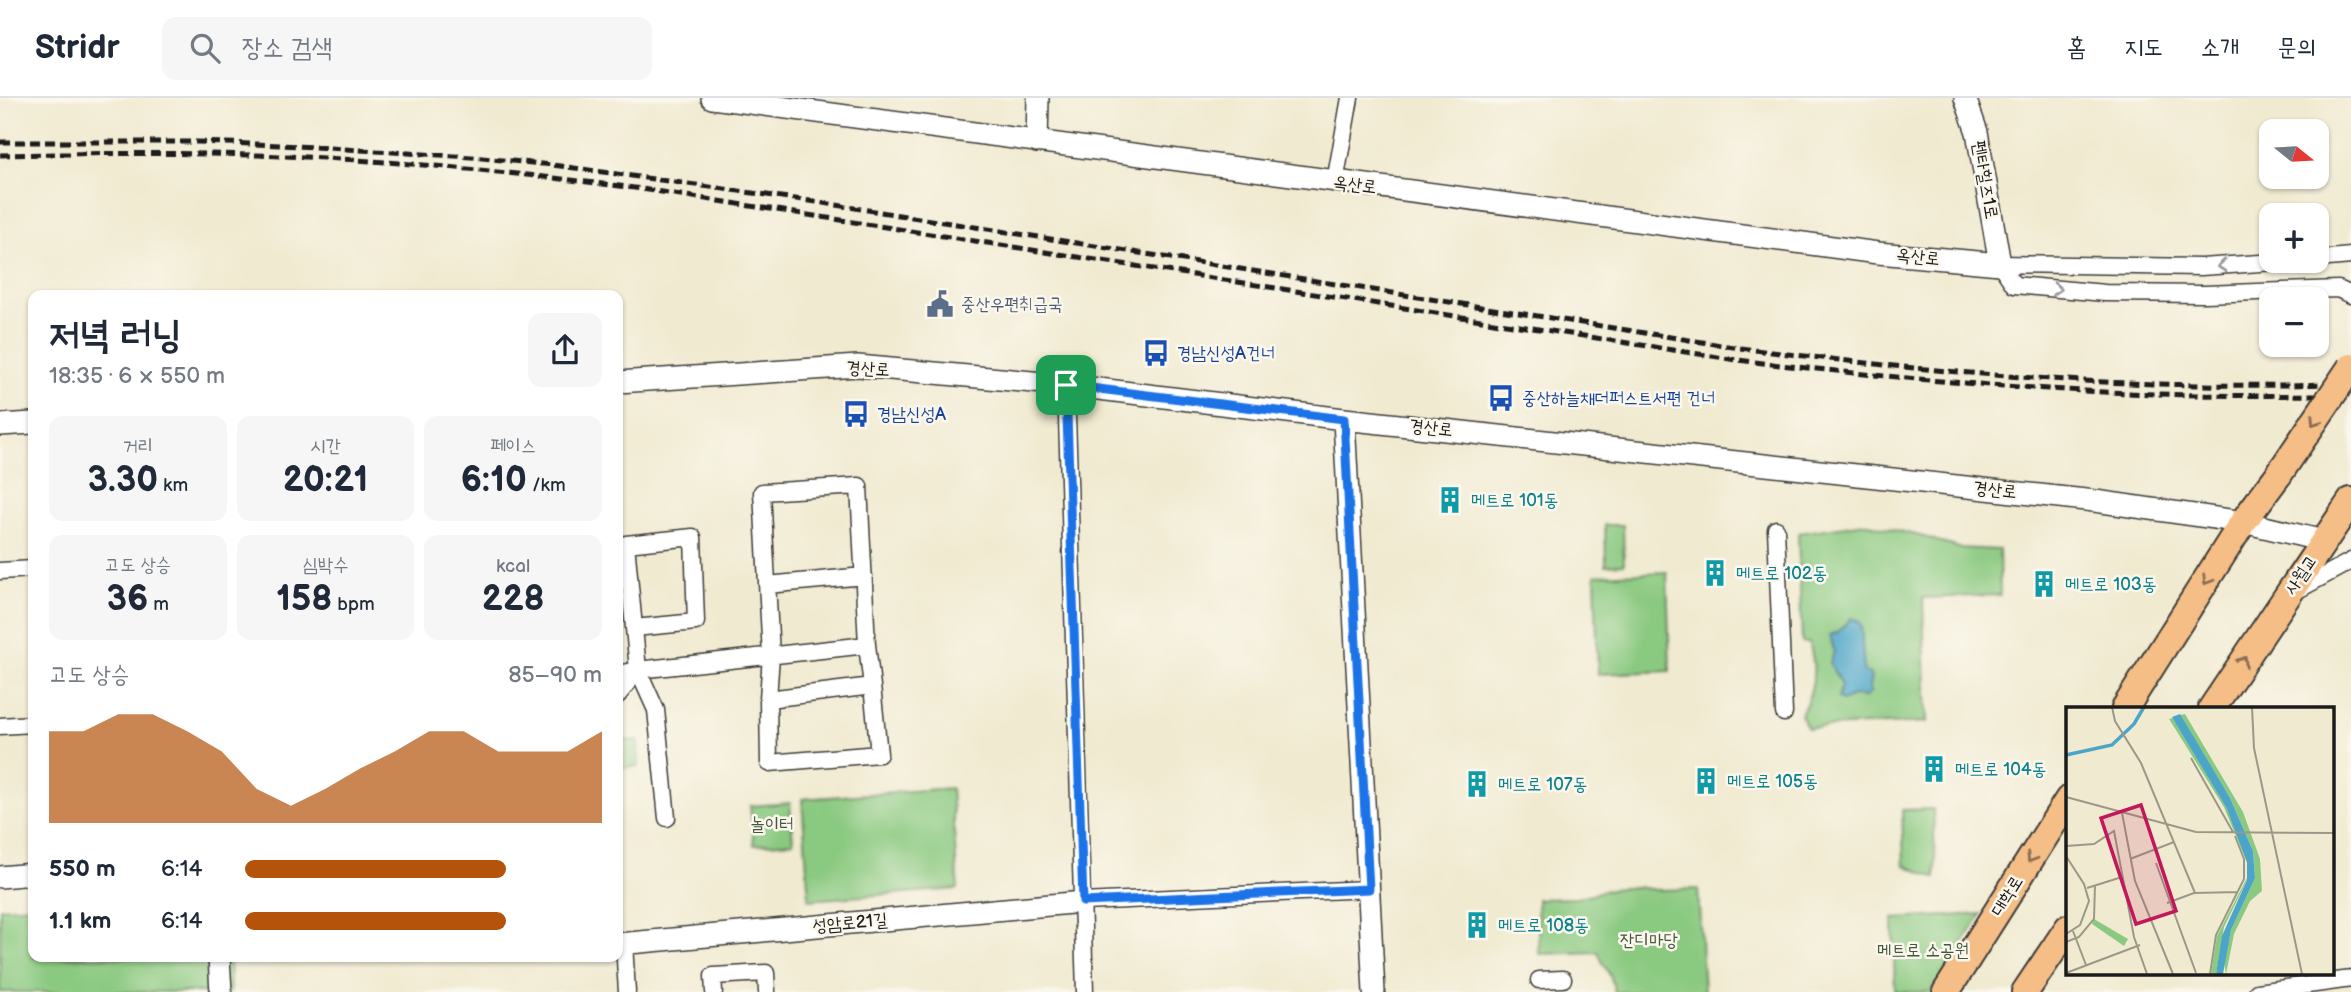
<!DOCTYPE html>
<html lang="ko">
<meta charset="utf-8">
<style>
:root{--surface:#fff;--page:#f6f6f7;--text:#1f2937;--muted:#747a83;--line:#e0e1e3;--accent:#b45309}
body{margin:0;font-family:"Balsamiq Sans","Poor Story",sans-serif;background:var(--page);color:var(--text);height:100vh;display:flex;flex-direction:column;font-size:26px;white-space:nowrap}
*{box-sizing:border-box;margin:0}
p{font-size:23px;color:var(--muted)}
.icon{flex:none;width:38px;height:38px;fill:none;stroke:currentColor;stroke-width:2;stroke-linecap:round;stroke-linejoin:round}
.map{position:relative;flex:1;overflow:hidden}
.sheet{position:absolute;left:28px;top:192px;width:595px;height:672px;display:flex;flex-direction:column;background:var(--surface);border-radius:14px;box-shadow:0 2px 5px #0004}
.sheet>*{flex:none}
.needle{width:46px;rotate:108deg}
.fabs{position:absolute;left:2259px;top:21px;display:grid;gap:14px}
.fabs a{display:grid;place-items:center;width:70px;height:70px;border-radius:14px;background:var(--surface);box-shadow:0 2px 5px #0004;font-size:35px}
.pin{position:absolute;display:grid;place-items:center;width:60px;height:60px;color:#fff;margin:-30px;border-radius:14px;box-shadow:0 4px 10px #0006}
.round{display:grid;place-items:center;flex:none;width:74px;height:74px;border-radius:14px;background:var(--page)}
.summary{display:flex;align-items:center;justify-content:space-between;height:119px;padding:0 21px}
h1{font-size:38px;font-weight:800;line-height:52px}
.stats{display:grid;grid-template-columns:repeat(3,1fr);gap:10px;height:119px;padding:7px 21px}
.stats div{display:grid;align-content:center;border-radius:14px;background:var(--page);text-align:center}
.stats b{font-size:35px;font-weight:800}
.stats small{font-size:19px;font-weight:400}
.stats p{font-size:19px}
.chart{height:196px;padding:14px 21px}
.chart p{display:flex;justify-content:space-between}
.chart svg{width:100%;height:126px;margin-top:7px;fill:var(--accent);opacity:.7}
ul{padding:0 21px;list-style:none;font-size:23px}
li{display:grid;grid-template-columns:112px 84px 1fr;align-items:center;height:52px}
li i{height:18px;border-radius:9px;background:var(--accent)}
header{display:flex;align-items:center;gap:42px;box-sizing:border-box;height:98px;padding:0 35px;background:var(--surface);border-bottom:2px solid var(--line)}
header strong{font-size:33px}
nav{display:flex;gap:38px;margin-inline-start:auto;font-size:24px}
.search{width:490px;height:63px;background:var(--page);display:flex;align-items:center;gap:18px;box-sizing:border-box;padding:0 24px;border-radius:14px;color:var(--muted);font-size:26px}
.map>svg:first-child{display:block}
.green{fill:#8ac980;stroke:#53724e;stroke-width:2}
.water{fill:#4ca5c9;stroke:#346072;stroke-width:2}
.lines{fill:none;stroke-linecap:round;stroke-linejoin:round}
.minor-casing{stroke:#3c3b37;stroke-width:19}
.tertiary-casing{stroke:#3c3b37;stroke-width:24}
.primary-casing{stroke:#3c3b37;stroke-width:30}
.minor{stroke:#fff;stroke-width:16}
.tertiary{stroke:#fff;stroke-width:21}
.primary{stroke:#f6be87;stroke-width:26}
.rail{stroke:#1c1c1c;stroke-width:5;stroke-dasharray:10 5;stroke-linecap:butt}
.primary-bridge-casing{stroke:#3c3b37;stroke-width:30;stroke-linecap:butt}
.primary-bridge{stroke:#f6be87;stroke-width:26}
.oneway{stroke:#999}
.oneway2{stroke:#896d52}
.route-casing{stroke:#fff;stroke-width:14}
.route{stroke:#1a73e8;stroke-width:9}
.labels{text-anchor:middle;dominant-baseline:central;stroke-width:5;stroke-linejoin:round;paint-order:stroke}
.street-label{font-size:18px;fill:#1c1c1c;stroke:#fbf7ec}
.service-label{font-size:18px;fill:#4e5e75;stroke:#fbf7ec;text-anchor:start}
.transit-label{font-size:18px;fill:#164399;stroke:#fbf7ec;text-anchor:start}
.culture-label{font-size:18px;fill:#0d838f;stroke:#fbf7ec;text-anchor:start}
.park-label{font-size:18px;fill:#42593f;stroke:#fbf7ec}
.inset-river{fill:none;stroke:#4ca5c9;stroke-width:3.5}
.inset-road{fill:none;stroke:#9b9888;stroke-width:2}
.view{fill:#c2185b;fill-opacity:0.15;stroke:#c2185b;stroke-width:3.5}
.inset-edge{fill:none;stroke:#1c1c1c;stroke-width:3.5}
</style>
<header>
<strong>Stridr</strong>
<div class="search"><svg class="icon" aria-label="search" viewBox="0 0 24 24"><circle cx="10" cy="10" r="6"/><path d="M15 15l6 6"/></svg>장소 검색</div>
<nav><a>홈</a><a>지도</a><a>소개</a><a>문의</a></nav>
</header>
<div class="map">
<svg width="2351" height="894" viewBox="0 0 2351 894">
<rect width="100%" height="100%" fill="#fbf7ec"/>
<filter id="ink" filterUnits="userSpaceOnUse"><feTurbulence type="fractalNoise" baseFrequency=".0143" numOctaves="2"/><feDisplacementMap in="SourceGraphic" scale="14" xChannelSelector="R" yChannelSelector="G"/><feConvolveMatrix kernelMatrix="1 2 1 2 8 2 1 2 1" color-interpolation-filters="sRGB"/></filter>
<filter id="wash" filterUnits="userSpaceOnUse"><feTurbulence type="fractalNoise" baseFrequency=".00686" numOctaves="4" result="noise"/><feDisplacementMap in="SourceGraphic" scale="28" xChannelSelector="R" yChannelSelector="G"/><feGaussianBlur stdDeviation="1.57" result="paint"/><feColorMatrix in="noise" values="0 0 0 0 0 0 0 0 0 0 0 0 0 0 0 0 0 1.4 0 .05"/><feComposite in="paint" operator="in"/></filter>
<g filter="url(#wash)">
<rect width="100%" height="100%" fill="#f0ead0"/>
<path class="green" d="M1865,425L1925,439L1959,450L1999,452L2000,497L1923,500L1927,624L1808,630L1800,617C1814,595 1817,570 1809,545H1802L1798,435Z
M1605,427H1623L1624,466L1606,467Z
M1667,474L1670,573L1598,576L1595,477Z
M638,642L639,668L618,670V643Z
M951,690L958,791L809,802L802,701Z
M790,705L793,744L754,747L750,708Z
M1933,711L1936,780L1904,767L1902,712Z
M1637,789L1657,792L1698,791L1704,894H1614C1614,879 1603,868 1598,854L1539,856L1537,801L1576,800L1611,791Z
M33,808V859H229L230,894H0V810Z
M1982,816L1931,894H1895L1893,821Z"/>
<path class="water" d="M1851,520L1859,523L1861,527L1864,575H1869L1871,580L1869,589L1871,593L1866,599L1853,598L1842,603L1838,600L1841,587L1830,566L1834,553L1830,537L1838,534Z"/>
</g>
<g filter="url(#ink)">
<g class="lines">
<defs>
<path id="minor" d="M1335,84L1350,0
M2317,161L2351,158
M2000,166L2014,187L2105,195L2205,196L2338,191L2351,197
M2000,166L2201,169L2290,163
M1066,287L1085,894
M1776,431L1784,615
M0,473L33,471
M767,487L864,478
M2296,493L2351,463
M638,572L656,612L667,720
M618,576L638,572L867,547L859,388L762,394L771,557L768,601L872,588L867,547
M618,597L638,572L626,446L693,439L696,524L634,530
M768,601L769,665L879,656L872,588
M0,628L33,626
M1083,804L1369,791
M624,846L627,894
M1539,882L1563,881
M714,894L713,878L766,875L767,894
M2257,894L2351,881"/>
<path id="tertiary" d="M712,0L1878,155L2000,166L1977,34L1965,0
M1037,44L1038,0
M618,284L858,268L1066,287L1344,321L2095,403L2243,424L2324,443
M1344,321L1374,894
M0,327L33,325
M0,779L33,776
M618,846L1083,804
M219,859L221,894"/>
<path id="primary" d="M2125,610L2243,424L2279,376
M2212,610L2351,403
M1946,894L2068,702
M2025,894L2068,830"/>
</defs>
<use href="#minor" class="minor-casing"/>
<use href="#tertiary" class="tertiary-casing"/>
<use href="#primary" class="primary-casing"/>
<use href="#minor" class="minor"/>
<use href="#tertiary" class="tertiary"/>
<use href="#primary" class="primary"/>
<path class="rail" d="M0,44H196L282,47L471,59L553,67L817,104L1740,250C1942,276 2147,294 2351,285
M0,57C108,55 217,54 324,60C431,66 536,77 642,91L1737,262C1941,286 2145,303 2351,296"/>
<defs>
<path id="primary-bridge" d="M2279,376L2351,269"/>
</defs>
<use href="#primary-bridge" class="primary-bridge-casing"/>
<use href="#primary-bridge" class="primary-bridge"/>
</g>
<defs><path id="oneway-chevron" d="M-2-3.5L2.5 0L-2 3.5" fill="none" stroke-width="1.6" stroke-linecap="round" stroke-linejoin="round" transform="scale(1.75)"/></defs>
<g class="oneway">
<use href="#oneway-chevron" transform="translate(2222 168) rotate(176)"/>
<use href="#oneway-chevron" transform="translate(2057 191) rotate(5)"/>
</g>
<g class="oneway2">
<use href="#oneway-chevron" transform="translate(2315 323) rotate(124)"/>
<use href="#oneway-chevron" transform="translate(2207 482) rotate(122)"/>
<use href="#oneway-chevron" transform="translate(2243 563) rotate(-57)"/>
<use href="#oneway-chevron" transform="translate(2031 760) rotate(122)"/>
</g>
</g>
<g class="lines" filter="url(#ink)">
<defs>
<path id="route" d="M1066,287L1344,321L1369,791L1083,804Z"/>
</defs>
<use href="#route" class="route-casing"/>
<use href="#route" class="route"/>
</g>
<defs>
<symbol id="civic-bare" viewBox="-9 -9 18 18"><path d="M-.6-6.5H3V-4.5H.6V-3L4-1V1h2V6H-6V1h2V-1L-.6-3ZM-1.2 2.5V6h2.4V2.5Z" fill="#5c6f8a" stroke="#fbf7ec" stroke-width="2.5" paint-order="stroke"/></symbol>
<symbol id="bus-bare" viewBox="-9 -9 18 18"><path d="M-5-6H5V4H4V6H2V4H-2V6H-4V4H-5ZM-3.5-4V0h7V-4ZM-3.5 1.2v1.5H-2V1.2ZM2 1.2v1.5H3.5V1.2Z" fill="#1a4fb4" stroke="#fbf7ec" stroke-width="2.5" paint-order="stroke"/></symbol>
<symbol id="building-bare" viewBox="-9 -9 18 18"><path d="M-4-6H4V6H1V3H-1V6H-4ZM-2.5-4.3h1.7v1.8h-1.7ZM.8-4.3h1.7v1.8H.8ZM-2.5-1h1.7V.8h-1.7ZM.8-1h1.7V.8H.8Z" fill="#0f9aa8" stroke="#fbf7ec" stroke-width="2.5" paint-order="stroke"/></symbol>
</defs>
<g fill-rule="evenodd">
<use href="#civic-bare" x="921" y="187" width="38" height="38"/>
<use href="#bus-bare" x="1137" y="236" width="38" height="38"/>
<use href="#bus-bare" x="1482" y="281" width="38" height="38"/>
<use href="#bus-bare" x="837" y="297" width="38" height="38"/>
<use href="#building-bare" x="1431" y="383" width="38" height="38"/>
<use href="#building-bare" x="1696" y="456" width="38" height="38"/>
<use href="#building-bare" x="2025" y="467" width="38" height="38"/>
<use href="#building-bare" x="1915" y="652" width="38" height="38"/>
<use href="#building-bare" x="1687" y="664" width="38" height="38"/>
<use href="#building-bare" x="1458" y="667" width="38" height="38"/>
<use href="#building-bare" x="1458" y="808" width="38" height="38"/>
</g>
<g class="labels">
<g class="street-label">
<text transform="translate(1985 82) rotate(80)">펜타힐즈1로</text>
<text transform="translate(1355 87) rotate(7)">옥산로</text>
<text transform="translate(1918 159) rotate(6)">옥산로</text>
<text transform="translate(868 271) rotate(3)">경산로</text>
<text transform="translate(1431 330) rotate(6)">경산로</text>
<text transform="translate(1995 392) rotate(6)">경산로</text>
<text transform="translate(2301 477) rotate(-56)">사월교</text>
<text transform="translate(2007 798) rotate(-58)">대학로</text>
<text transform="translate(850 825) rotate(-5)">성암로21길</text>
</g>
<g class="service-label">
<text x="961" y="206">중산우편취급국</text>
</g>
<g class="transit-label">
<text x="1177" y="255">경남신성A건너</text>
<text x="1522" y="300">중산하늘채더퍼스트서편 건너</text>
<text x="877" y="316">경남신성A</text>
</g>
<g class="culture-label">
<text x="1471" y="402">메트로 101동</text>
<text x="1736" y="475">메트로 102동</text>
<text x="2065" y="486">메트로 103동</text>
<text x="1955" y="671">메트로 104동</text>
<text x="1727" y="683">메트로 105동</text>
<text x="1498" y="686">메트로 107동</text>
<text x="1498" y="827">메트로 108동</text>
</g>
<g class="park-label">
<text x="772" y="726">놀이터</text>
<text x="1649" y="842">잔디마당</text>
<text x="1923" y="852">메트로 소공원</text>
</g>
</g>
<g transform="translate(2066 609)">
<rect width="268" height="268" fill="#f0ead0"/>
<path d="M119,7L177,105L194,152L196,184L184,194L168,227L160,267L158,254L165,223L189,171L187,144L164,91L117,15L114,8ZM107,11L161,102L180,146L182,157V168L181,173L158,220L150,267H145L151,229L181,171L182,158L158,100L110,23L103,12ZM28,212L62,232L58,239L26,217Z" fill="#8ac980"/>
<path d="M114,7L164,91L187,144L189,171L165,223L157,267H150L156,229L181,173V155L161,102L106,10Z" fill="#4ca5c9"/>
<path class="inset-river" d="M0,48L46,38L68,17L78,0"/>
<path class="inset-road" d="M46,0L49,14L75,56L129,186L172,185M186,0L188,41L206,126M125,51L167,125M0,90L130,125L268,126M56,106L69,174L107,267M206,126L236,267M0,139L28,137L48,124L68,230L81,267M0,149L18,177L23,194L14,218L0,227M64,152L108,135M90,156L130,266M21,181L56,170M101,196L128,186M7,224L20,258M0,235L13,230L28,212L29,178M0,266L74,238M144,267L150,228L178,172V152L169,129"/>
<path class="view" d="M75,98L110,204L70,217L35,111Z"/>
<rect width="268" height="268" class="inset-edge"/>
</g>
</svg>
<div class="fabs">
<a><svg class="needle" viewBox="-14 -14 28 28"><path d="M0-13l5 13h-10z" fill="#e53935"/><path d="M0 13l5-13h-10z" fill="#747a83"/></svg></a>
<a>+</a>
<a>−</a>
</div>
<div class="pin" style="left:1066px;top:287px;background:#1e9e55"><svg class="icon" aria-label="arrive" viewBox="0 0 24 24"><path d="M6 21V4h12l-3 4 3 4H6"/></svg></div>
<section class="sheet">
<div class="summary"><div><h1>저녁 러닝</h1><p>18:35 · 6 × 550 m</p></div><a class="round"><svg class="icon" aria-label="share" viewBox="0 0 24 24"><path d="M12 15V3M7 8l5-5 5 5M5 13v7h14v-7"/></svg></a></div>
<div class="stats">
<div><p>거리</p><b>3.30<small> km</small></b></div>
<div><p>시간</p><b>20:21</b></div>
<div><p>페이스</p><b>6:10<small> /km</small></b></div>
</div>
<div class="stats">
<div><p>고도 상승</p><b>36<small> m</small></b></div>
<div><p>심박수</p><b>158<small> bpm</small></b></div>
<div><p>kcal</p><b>228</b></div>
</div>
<div class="chart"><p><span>고도 상승</span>85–90 m</p>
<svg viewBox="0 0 160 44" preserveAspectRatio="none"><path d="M0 44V12L10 12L20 6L30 6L40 12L50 19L60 32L70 38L80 32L90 25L100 19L110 12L120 12L130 19L140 19L150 19L160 12V44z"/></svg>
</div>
<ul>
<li><b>550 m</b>6:14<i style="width:73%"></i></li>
<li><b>1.1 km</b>6:14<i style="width:73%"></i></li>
</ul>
</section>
</div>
